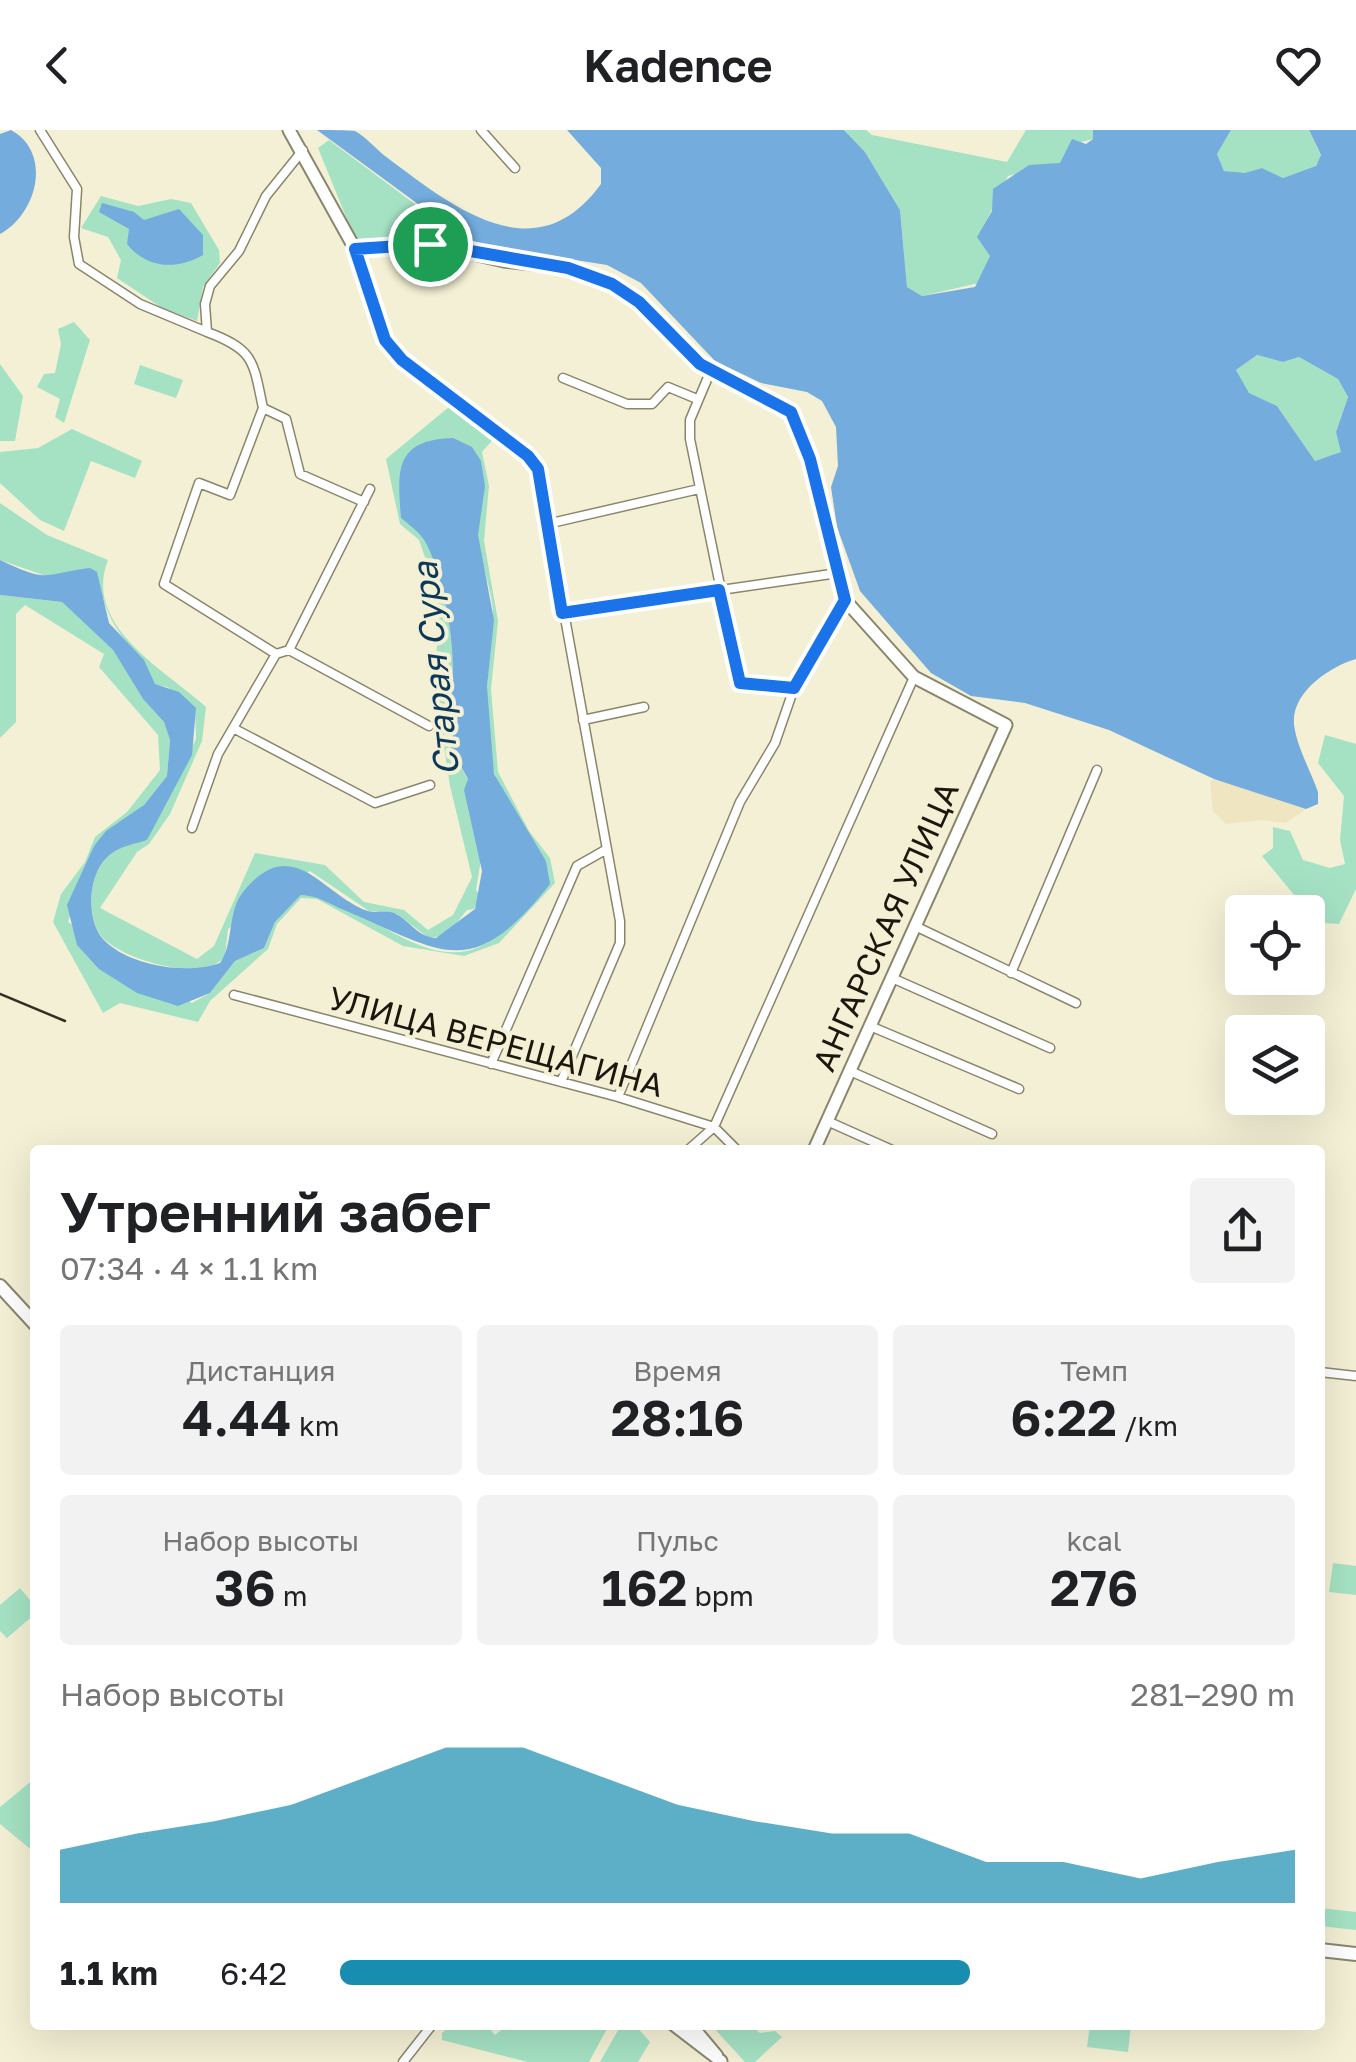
<!DOCTYPE html>
<html lang="ru">
<meta charset="utf-8">
<style>
:root{--surface:#fff;--page:#f2f2f2;--text:#202124;--muted:#757577;--accent:#198db0}
body{margin:0;font-family:"Golos Text",sans-serif;background:var(--page);color:var(--text);height:100vh;display:flex;flex-direction:column;font-size:38px;white-space:nowrap}
*{box-sizing:border-box;margin:0}
p{font-size:32px;color:var(--muted)}
.icon{flex:none;width:55px;height:55px;fill:none;stroke:currentColor;stroke-width:2;stroke-linecap:round;stroke-linejoin:round}
.map{position:relative;flex:1;overflow:hidden}
.side{position:absolute;left:30px;top:1015px;width:1295px;height:885px;display:flex;flex-direction:column;background:var(--surface);border-radius:10px;box-shadow:0 10px 40px #0002}
.side>*{flex:none}
.buttons{position:absolute;left:1225px;top:765px;display:grid;gap:20px}
.buttons a{display:grid;place-items:center;width:100px;height:100px;border-radius:10px;background:var(--surface);box-shadow:0 10px 40px #0002;font-size:50px}
.pin{position:absolute;display:grid;place-items:center;width:85px;height:85px;color:#fff;margin:-42px;border:5px solid #fff;border-radius:50%;box-shadow:0 2px 10px #0007}
.round{display:grid;place-items:center;flex:none;width:105px;height:105px;border-radius:10px;background:var(--page)}
.summary{display:flex;align-items:center;justify-content:space-between;height:170px;padding:0 30px}
h1{font-size:55px;font-weight:600;line-height:75px}
.stats{display:grid;grid-template-columns:repeat(3,1fr);gap:15px;height:170px;padding:10px 30px}
.stats div{display:grid;align-content:center;border-radius:10px;background:var(--page);text-align:center}
.stats b{font-size:50px;font-weight:600}
.stats small{font-size:28px;font-weight:400}
.stats p{font-size:28px}
.chart{height:280px;padding:20px 30px}
.chart p{display:flex;justify-content:space-between}
.chart svg{width:100%;height:180px;margin-top:10px;fill:var(--accent);opacity:.7}
ul{padding:0 30px;list-style:none;font-size:32px}
li{display:grid;grid-template-columns:160px 120px 1fr;align-items:center;height:75px}
li i{height:25px;border-radius:12px;background:var(--accent)}
header{display:flex;justify-content:space-between;align-items:center;height:130px;padding:0 30px;background:var(--surface);font-size:45px;font-weight:600}
.map>svg:first-child{display:block}
.green{fill:#a5e2c4}
.sand{fill:#efe5c0}
.water{fill:#73acdd;fill-rule:evenodd}
.lines{fill:none;stroke-linecap:round;stroke-linejoin:round}
.street-casing{stroke:#8a866d;stroke-width:11}
.secondary-casing{stroke:#8a866d;stroke-width:15}
.primary-casing{stroke:#8a866d;stroke-width:16}
.street{stroke:#fff;stroke-width:8}
.secondary{stroke:#fff;stroke-width:11}
.primary{stroke:#fff;stroke-width:12}
.rail{stroke:#323024;stroke-width:2.5}
.route-casing{stroke:#fff;stroke-width:20}
.route{stroke:#1a73e8;stroke-width:12}
.labels{text-anchor:middle;dominant-baseline:central;stroke-width:8;stroke-linejoin:round;paint-order:stroke}
.street-label{font-size:32px;fill:#1a180e;stroke:#f4f0d5}
.water-label{font-size:35px;font-style:italic;fill:#0c3959;stroke:#f4f0d5}
</style>
<header><svg class="icon" aria-label="back" viewBox="0 0 24 24"><path d="M15 5l-7 7 7 7"/></svg>Kadence<svg class="icon" aria-label="heart" viewBox="0 0 24 24"><path d="M12 20l-8-8c-3-5 5-10 8-4 3-6 11-1 8 4z"/></svg></header>
<div class="map">
<svg width="1356" height="1932" viewBox="0 0 1356 1932">
<rect width="100%" height="100%" fill="#f4f0d5"/>
<path class="green" d="M844,0H866L872,5L1007,32L1026,0H1093V9L1078,13L1060,33L1008,46L980,104L990,126L979,153L922,166L907,157L900,80L865,22Z
M1231,0H1309L1321,26L1315,37L1283,48L1262,38L1245,44L1224,41L1217,24Z
M329,10L439,92L431,108L375,113L355,109L318,18Z
M101,66L138,76L171,69L191,73L219,120L220,133L203,157L197,191L162,178L117,148L121,130L108,107L81,98Z
M74,192L90,210L64,293L55,287L60,269L37,257L44,244L55,243L61,214L58,199Z
M1257,225L1283,232L1299,227L1338,249L1348,267L1336,302L1342,322L1315,331L1277,276L1249,264L1236,240Z
M0,234L23,266L15,311H0Z
M140,235L183,250L176,268L134,254Z
M455,272L497,305L482,322L489,356L484,411L498,491L491,559L498,642L529,701L550,728L555,753L499,813L464,826L403,816L317,769L301,768L277,794L268,819L210,871L198,892L120,873L103,883L53,792L61,764L85,732L95,707L127,682L160,640L158,605L99,537L104,524L25,475L16,484V592L0,608V465L62,472L113,520L143,569L164,592L170,610L167,646L144,675L94,716L68,792L192,873L210,863L235,831L264,818L275,792L301,765C371,767 438,869 508,796C536,766 534,773 546,731C528,705 505,676 495,645C478,597 490,539 493,492C495,464 480,435 478,408C477,382 485,358 481,331L401,388C408,394 419,402 424,410C445,444 463,545 446,579L452,594L451,618L468,650L481,729L476,760L480,766L474,779L467,780L447,805L429,808L397,784L369,781L310,741L228,799L225,826C206,854 125,830 104,809C85,790 88,740 111,724C121,716 135,713 147,710L196,609L195,578L167,557L155,555C148,546 147,534 140,527C110,495 107,484 96,442L77,440L52,448L0,430V373L47,405L108,430C82,496 165,540 206,577L202,611L170,684L149,714L137,722L100,778L197,829L214,816L255,723L325,735L364,772L404,780L428,800L453,785L472,747L450,656L433,546L440,494L436,459L419,410L400,394L386,329Z
M72,299L142,331L135,348L91,331L64,401L40,390L0,353V322L38,318Z
M1325,605L1356,614V759L1339,794L1308,792L1309,783L1262,726L1273,718V697L1290,701L1303,730L1330,738L1345,734L1340,710L1344,666L1318,633Z
M1333,1433L1356,1436V1465L1329,1462Z
M20,1458L35,1476V1484L7,1508L0,1501V1475Z
M35,1648V1723L0,1694V1677Z
M1320,1778L1356,1782V1800L1320,1796Z
M451,1895H487L495,1905L507,1895H609L589,1932H528L442,1910V1903Z
M621,1895H635L650,1912L638,1932H600Z
M711,1895H750L760,1903L775,1901L782,1907L755,1932H745Z
M1090,1895H1131L1128,1922L1087,1917Z"/>
<path class="sand" d="M1214,649L1306,679L1286,693L1263,690L1226,694L1213,681L1210,652Z"/>
<path class="water" d="M11,0C53,23 37,84 0,104V4Z
M317,0C328,0 346,0 355,1C366,7 376,19 385,26C452,76 535,145 601,54V38L567,0H844L865,22L900,80L907,157L922,166L975,157L990,126L977,107L992,81L993,59L1029,35L1060,33L1072,9L1086,14L1093,9V0H1231L1217,24L1224,41L1245,43L1262,38L1283,48L1316,36L1321,25L1309,0H1356V529C1331,536 1291,562 1294,594C1296,615 1311,642 1318,662V674L1306,679L1214,649L1109,600L1025,573L971,566L931,543L860,461L837,397L831,357L838,336L836,297L822,271L807,262L761,253L715,231L641,153L607,135L487,116L463,107ZM1257,225L1283,232L1299,227L1338,249L1348,267L1336,302L1341,322L1315,331L1277,276L1249,263L1236,240Z
M102,73L134,82L144,90L179,79L203,105V125C177,140 147,139 127,114L129,99L99,82Z
M453,308L472,317L481,331L485,356L478,405L494,490L487,557L494,644L546,731L550,754C470,855 442,821 344,780C327,773 319,766 301,765L275,792L264,818L235,831L210,863L178,876L137,863L99,839L77,815L67,775L94,716L106,701L144,675L167,646L170,610L164,592L143,569L113,520L62,472L0,465V430C51,454 41,444 90,438L97,442L109,493L144,530L155,554L179,562L196,578L192,625L147,710C135,714 121,716 111,724C88,740 85,789 103,809C128,836 187,845 220,833C234,814 227,782 243,762C293,700 323,766 368,781C378,784 388,779 398,785C412,794 419,807 436,808L475,779L482,741L464,660L468,649L451,618L452,594L446,579C463,545 445,444 424,410C419,402 408,394 401,388C397,339 395,310 453,308Z"/>
<g class="lines">
<defs>
<path id="street" d="M40,0L77,59L74,107L79,134L140,174L207,202
M481,0L515,38
M303,20L266,66L239,121L210,156L205,174L207,202C255,220 253,231 263,278L286,289L300,344L364,372
M355,119L385,210L402,230L528,326L538,339L620,791V813L561,952
M711,240L690,290V309L740,553L794,558
M563,248L627,274H652L668,257L697,269
M263,278L230,365L199,353L164,454L276,524
M547,394L699,359
M562,483L838,443
M289,520L429,596
M583,590L644,577
M233,598L375,673L430,655
M192,698L218,624L276,524L289,520L370,359
M915,796L1076,873
M1011,843L1097,640
M892,848L1050,918
M234,865L618,967L714,997L737,1020
M870,896L1019,959
M491,934L577,736L607,719
M850,941L992,1004
M618,967L740,672L775,613L794,558L845,470
M827,991L892,1020
M688,1020L714,997L914,547
M1320,1242L1356,1246
M403,1932L432,1895"/>
<path id="secondary" d="M289,0L355,119L430,114L504,131L568,138L612,154L639,172L700,234L791,282L810,329L845,470L914,547L1006,595L814,1020
M674,1895L721,1931
M691,1895L717,1926"/>
<path id="primary" d="M0,1156L35,1194
M1320,1820L1356,1824"/>
</defs>
<use href="#street" class="street-casing"/>
<use href="#secondary" class="secondary-casing"/>
<use href="#primary" class="primary-casing"/>
<use href="#street" class="street"/>
<use href="#secondary" class="secondary"/>
<use href="#primary" class="primary"/>
<path class="rail" d="M0,864L65,891"/>
</g>
<g class="lines">
<defs>
<path id="route" d="M430,114L568,138L612,154L639,172L700,234L791,282L810,329L845,470L794,558L740,553L719,460L562,483L538,339L528,326L402,230L385,210L355,119Z"/>
</defs>
<use href="#route" class="route-casing"/>
<use href="#route" class="route"/>
</g>
<g class="labels">
<g class="street-label">
<text transform="translate(885 796) rotate(-66)">АНГАРСКАЯ УЛИЦА</text>
<text transform="translate(496 911) rotate(15)">УЛИЦА ВЕРЕЩАГИНА</text>
</g>
<g class="water-label">
<text transform="translate(435 539) rotate(-96)">Старая Сура</text>
</g>
</g>
</svg>
<div class="buttons">
<a><svg class="icon" aria-label="locate" viewBox="0 0 24 24"><circle cx="12" cy="12" r="6"/><path d="M12 2v4M12 18v4M2 12h4M18 12h4"/></svg></a>
<a><svg class="icon" aria-label="layers" viewBox="0 0 24 24"><path d="M12 4l9 5-9 5-9-5zM3 14l9 5 9-5"/></svg></a>
</div>
<div class="pin" style="left:430px;top:114px;background:#1e9e55"><svg class="icon" aria-label="arrive" viewBox="0 0 24 24"><path d="M6 21V4h12l-3 4 3 4H6"/></svg></div>
<section class="side">
<div class="summary"><div><h1>Утренний забег</h1><p>07:34 · 4 × 1.1 km</p></div><a class="round"><svg class="icon" aria-label="share" viewBox="0 0 24 24"><path d="M12 15V3M7 8l5-5 5 5M5 13v7h14v-7"/></svg></a></div>
<div class="stats">
<div><p>Дистанция</p><b>4.44<small> km</small></b></div>
<div><p>Время</p><b>28:16</b></div>
<div><p>Темп</p><b>6:22<small> /km</small></b></div>
</div>
<div class="stats">
<div><p>Набор высоты</p><b>36<small> m</small></b></div>
<div><p>Пульс</p><b>162<small> bpm</small></b></div>
<div><p>kcal</p><b>276</b></div>
</div>
<div class="chart"><p><span>Набор высоты</span>281–290 m</p>
<svg viewBox="0 0 160 44" preserveAspectRatio="none"><path d="M0 44V31L10 27L20 24L30 20L40 13L50 6L60 6L70 13L80 20L90 24L100 27L110 27L120 34L130 34L140 38L150 34L160 31V44z"/></svg>
</div>
<ul>
<li><b>1.1 km</b>6:42<i style="width:66%"></i></li>
</ul>
</section>
</div>
